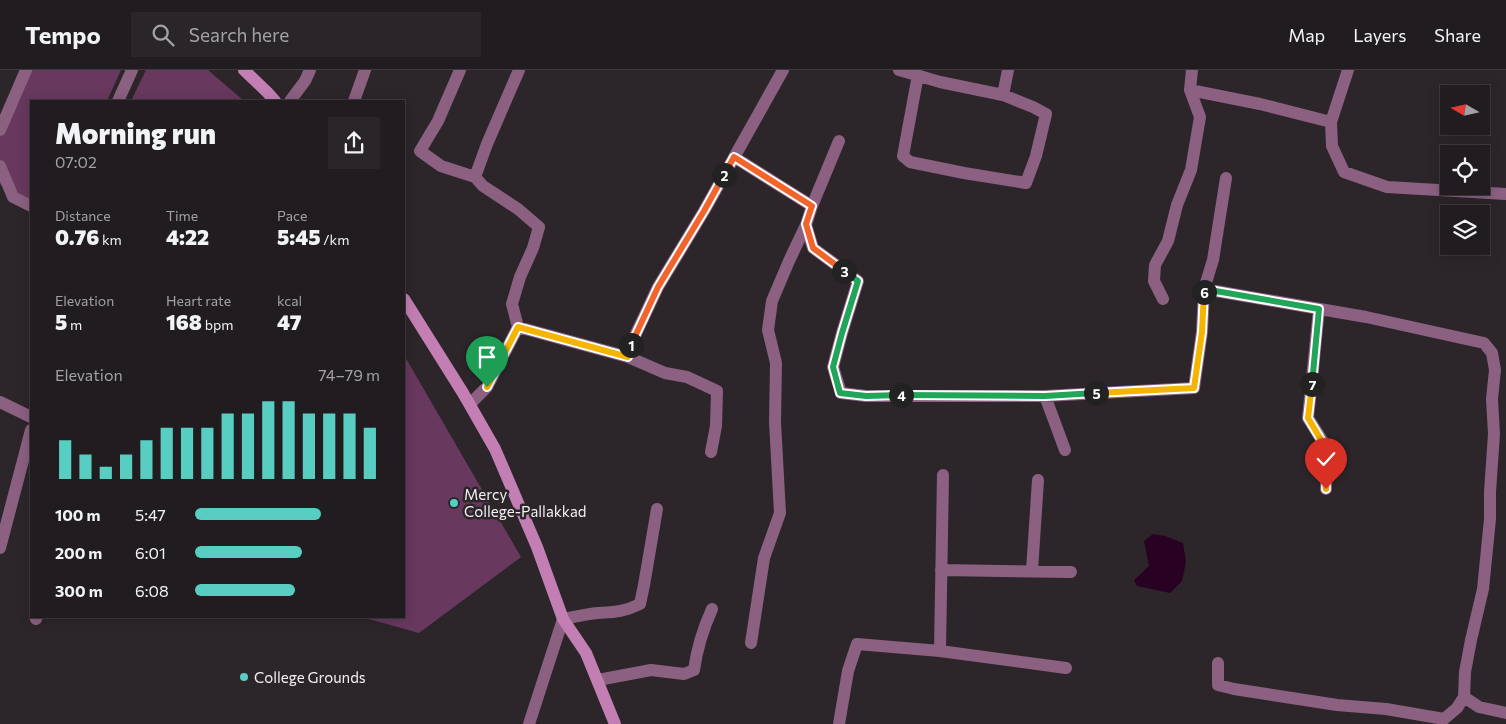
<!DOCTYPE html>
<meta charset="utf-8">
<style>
:root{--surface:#211c20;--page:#292529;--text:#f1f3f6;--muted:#a2a1a5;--line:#3e3a3e;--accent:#57cec1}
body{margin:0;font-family:Commissioner,sans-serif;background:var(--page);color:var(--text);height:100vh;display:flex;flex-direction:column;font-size:19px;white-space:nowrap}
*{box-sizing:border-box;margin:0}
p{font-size:16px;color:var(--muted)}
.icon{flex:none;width:28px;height:28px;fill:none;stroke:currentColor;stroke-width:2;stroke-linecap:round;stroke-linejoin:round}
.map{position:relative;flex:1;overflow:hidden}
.details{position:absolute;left:30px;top:30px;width:375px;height:518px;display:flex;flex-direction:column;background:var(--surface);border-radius:0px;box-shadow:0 2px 12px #0003,0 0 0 1px var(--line)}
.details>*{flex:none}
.needle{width:32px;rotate:279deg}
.buttons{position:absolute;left:1440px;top:15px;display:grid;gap:10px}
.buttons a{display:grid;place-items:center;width:50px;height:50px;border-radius:0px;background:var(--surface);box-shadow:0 2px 12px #0003,0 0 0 1px var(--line);font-size:25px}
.pin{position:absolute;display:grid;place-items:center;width:42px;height:42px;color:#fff;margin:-51px -21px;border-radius:50% 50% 50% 0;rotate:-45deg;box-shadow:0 0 5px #0007}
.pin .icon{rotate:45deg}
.km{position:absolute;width:25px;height:25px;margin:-12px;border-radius:50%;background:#222;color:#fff;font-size:14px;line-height:25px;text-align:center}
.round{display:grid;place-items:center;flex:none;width:52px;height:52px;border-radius:0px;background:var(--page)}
.headline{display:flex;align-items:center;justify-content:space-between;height:85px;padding:0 25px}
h1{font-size:28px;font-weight:800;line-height:38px}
.metrics{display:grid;grid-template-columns:repeat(3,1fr);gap:8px;height:85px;padding:5px 25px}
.metrics div{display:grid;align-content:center}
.metrics b{font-size:21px;font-weight:800}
.metrics small{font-size:14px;font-weight:400}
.metrics p{font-size:14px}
.chart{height:140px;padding:10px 25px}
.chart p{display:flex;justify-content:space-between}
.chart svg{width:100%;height:90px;margin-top:5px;stroke:var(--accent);stroke-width:6}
ul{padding:0 25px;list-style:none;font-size:16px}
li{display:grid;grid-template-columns:80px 60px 1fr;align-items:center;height:38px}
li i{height:12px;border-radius:6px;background:var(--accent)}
header{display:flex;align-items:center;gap:30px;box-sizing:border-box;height:70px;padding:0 25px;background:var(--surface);border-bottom:1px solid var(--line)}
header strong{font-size:24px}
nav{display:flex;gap:28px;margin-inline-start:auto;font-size:18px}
.search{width:350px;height:45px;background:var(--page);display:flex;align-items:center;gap:12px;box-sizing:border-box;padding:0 18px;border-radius:0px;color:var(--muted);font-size:19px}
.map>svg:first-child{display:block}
.green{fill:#68385e}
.water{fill:#290122}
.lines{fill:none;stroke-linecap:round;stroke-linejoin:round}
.minor{stroke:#8b6081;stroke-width:12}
.secondary{stroke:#c37eb3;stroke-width:12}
.split-1-casing{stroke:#fff;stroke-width:10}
.split-2-casing{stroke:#fff;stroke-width:10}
.split-3-casing{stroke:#fff;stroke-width:10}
.split-4-casing{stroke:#fff;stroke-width:10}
.split-5-casing{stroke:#fff;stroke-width:10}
.split-6-casing{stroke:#fff;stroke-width:10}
.split-7-casing{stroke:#fff;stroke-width:10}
.split-8-casing{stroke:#fff;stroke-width:10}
.split-1{stroke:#f5b400;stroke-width:6}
.split-2{stroke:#f0652b;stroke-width:6}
.split-3{stroke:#f0652b;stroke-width:6}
.split-4{stroke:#22a559;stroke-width:6}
.split-5{stroke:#22a559;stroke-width:6}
.split-6{stroke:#f5b400;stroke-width:6}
.split-7{stroke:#22a559;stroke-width:6}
.split-8{stroke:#f5b400;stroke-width:6}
.poi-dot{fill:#57cec1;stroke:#2c262a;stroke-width:2}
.labels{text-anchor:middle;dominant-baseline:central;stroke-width:5;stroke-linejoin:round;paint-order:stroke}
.poi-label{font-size:15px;fill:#f3eff2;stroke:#2c262a;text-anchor:start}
</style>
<header>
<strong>Tempo</strong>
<div class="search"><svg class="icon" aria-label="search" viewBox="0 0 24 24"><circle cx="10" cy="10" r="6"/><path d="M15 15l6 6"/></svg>Search here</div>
<nav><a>Map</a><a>Layers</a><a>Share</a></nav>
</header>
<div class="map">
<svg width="1506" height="654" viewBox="0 0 1506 654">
<rect width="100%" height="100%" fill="#2c262a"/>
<path class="green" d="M24,0H121L107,31H31V129C19,126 9,122 0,114V54Z
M146,0H208L244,31H131Z
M404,285L521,487L419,563L358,546H404Z"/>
<path class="water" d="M1153,464L1165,466L1183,473L1186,492L1182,511L1170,523L1137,516L1134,510L1149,496L1144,471Z"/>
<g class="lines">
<path class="minor" d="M460,0L438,51L420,81L441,96L475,107
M899,0L940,12L1003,25L1033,37L1046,44L1036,86L1026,113L964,103L910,92L903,86L918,5
M1192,0L1190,20L1260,34L1331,52
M1348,0L1331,52L1332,76L1344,102L1387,117L1506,124
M1003,25L1008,0
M118,31L132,0
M290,31L305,11L310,0
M354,31L365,0
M0,60L26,0
M734,87L812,136L839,71
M0,96L13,127L31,136
M806,155L813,178L858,211L842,263L833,297L841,323L866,326H1045L1194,318L1202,262L1204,219L1213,190L1226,108
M1204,219L1366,247L1484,273L1492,283L1495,300L1492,329L1494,364L1490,422V449L1483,519L1471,570L1465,602L1464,627L1479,637L1506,643
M1163,229L1154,211L1155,195L1168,171L1177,135L1191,100L1200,47L1190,20
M1319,239L1308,348L1327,378L1326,419
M518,257L628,287
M1045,326L1065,380
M0,332L31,347
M470,334L487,317L518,257L512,234L520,207L533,178L539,157L518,139L483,116L475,107L487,74L519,0
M711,382L716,356L717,321L687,307L665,303L628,287L632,272L658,217L704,141L783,0
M0,478L31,360
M941,500L1071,502
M1032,501L1038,410
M36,549L37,546
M751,573L764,488L780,443L775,352L776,293L768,260L772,231L789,191L806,155L812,136
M940,581L943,405
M1218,593V615L1234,619L1337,635L1386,639L1444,649L1457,638L1464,627
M598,610L651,600L684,604L694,600C697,578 703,559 712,539
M529,654L563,549C574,547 586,544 598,543C614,542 624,542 640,534L644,515L657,439
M839,654L848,601L857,574L940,581L1066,598"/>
<path class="secondary" d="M244,0L267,22L275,31
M404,229L463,323L495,379L537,477L563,549L586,583L615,654"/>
</g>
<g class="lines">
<defs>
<path id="split-1" d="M487,317L518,257L628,287L631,275"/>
<path id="split-2" d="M631,275L658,217L704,141L724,105"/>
<path id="split-3" d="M724,105L734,87L812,136L806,154L813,178L844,201"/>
<path id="split-4" d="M844,201L858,211L842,263L833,297L840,323L866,326L901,325"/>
<path id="split-5" d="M901,325L1045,326L1096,323"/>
<path id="split-6" d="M1096,323L1194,318L1202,262L1204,222"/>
<path id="split-7" d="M1204,222V219L1319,239L1312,314"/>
<path id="split-8" d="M1312,314L1308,348L1326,378V419"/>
</defs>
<use href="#split-1" class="split-1-casing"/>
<use href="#split-2" class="split-2-casing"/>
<use href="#split-3" class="split-3-casing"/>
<use href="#split-4" class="split-4-casing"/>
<use href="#split-5" class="split-5-casing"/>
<use href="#split-6" class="split-6-casing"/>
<use href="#split-7" class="split-7-casing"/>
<use href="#split-8" class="split-8-casing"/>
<use href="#split-1" class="split-1"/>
<use href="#split-2" class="split-2"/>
<use href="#split-3" class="split-3"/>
<use href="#split-4" class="split-4"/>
<use href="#split-5" class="split-5"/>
<use href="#split-6" class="split-6"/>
<use href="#split-7" class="split-7"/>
<use href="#split-8" class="split-8"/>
</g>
<g class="poi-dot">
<circle cx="454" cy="433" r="5"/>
<circle cx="244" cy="607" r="5"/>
</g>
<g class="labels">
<g class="poi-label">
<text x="464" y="424">Mercy<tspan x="464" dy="17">College-Pallakkad</tspan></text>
<text x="254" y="607">College Grounds</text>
</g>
</g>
</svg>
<div class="buttons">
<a><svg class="needle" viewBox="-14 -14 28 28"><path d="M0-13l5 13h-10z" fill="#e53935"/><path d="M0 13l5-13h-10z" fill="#a2a1a5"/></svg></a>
<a><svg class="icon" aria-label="locate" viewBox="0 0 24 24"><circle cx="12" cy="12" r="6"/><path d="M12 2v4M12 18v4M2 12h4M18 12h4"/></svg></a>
<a><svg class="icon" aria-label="layers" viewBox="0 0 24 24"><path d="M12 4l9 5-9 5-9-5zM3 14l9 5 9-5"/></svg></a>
</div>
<div class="pin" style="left:487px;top:317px;background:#1e9e55"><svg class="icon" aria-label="arrive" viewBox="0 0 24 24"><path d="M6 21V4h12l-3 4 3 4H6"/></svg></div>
<div class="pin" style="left:1326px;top:419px;background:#d93025"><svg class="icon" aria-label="check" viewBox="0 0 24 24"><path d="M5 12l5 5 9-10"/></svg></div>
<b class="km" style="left:631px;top:275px">1</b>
<b class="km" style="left:724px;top:105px">2</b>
<b class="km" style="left:844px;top:201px">3</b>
<b class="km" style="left:901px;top:325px">4</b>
<b class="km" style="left:1096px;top:323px">5</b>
<b class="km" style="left:1204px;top:222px">6</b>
<b class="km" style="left:1312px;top:314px">7</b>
<section class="details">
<div class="headline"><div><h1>Morning run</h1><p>07:02</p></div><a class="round"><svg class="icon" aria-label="share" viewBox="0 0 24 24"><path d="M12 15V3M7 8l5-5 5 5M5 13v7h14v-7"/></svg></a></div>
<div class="metrics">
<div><p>Distance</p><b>0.76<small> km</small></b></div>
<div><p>Time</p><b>4:22</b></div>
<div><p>Pace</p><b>5:45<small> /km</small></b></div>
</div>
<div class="metrics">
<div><p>Elevation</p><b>5<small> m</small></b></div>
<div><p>Heart rate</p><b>168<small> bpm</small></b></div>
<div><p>kcal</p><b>47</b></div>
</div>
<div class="chart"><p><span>Elevation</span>74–79 m</p>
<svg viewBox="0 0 160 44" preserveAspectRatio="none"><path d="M5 44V25M15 44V32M25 44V38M35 44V32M45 44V25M55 44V19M65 44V19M75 44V19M85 44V12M95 44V12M105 44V6M115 44V6M125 44V12M135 44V12M145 44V12M155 44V19"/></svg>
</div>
<ul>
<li><b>100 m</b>5:47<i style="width:68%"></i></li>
<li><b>200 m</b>6:01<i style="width:58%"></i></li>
<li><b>300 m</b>6:08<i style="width:54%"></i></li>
</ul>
</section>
</div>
